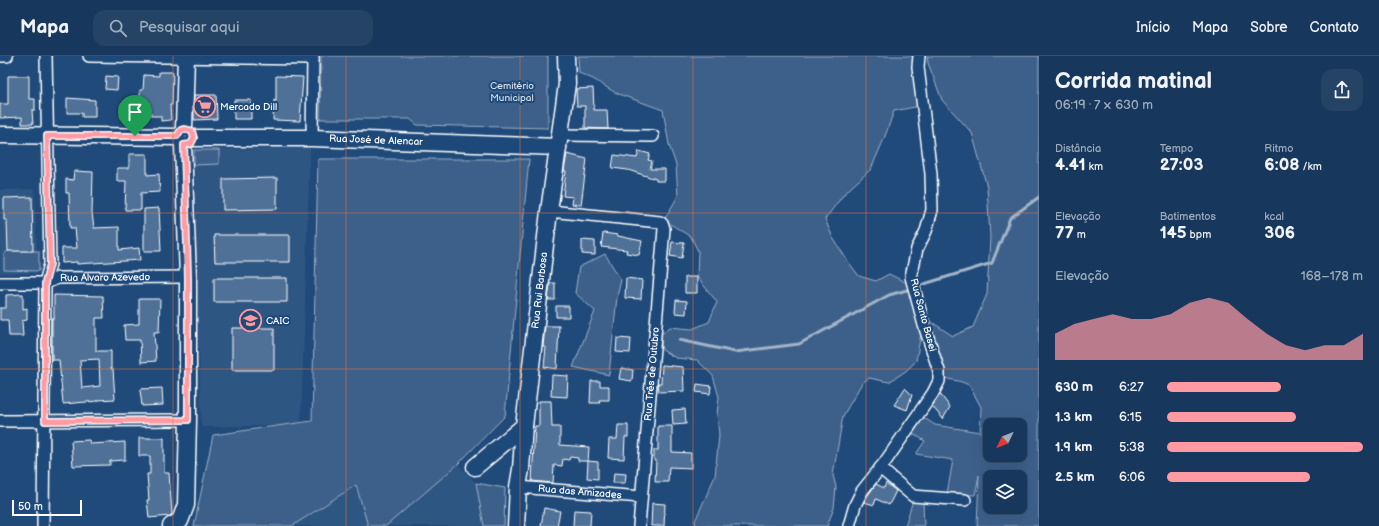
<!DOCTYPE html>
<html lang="pt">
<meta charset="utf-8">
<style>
:root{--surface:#17385c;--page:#244365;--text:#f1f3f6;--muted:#9eacbb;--line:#365272;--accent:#ff9aa2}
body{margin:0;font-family:"Balsamiq Sans",sans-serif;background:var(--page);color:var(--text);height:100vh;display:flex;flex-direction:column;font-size:15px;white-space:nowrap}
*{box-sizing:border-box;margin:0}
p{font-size:13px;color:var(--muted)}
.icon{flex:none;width:22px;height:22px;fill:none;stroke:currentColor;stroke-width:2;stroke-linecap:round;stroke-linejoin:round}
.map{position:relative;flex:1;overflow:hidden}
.sheet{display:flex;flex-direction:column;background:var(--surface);width:340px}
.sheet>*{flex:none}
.needle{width:26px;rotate:227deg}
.controls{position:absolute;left:983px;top:362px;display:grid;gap:8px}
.controls a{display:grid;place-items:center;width:44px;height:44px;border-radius:8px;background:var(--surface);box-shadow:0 4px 16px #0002,0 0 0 1px var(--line);font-size:20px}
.scale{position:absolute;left:12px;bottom:10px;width:70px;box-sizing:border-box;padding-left:4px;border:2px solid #fff;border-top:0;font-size:11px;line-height:14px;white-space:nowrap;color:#fff;-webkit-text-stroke:3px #1f4a7a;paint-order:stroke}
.pin{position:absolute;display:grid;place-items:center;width:34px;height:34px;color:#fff;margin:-41px -17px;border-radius:50% 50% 50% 0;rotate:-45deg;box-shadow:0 0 4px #0007}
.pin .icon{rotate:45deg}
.round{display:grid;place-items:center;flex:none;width:42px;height:42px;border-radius:12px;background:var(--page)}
.summary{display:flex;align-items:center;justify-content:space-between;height:68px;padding:0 16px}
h1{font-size:22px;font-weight:700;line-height:30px}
.stats{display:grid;grid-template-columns:repeat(3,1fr);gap:6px;height:68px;padding:4px 16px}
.stats div{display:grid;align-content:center}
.stats b{font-size:17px;font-weight:700}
.stats small{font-size:11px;font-weight:400}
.stats p{font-size:11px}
.chart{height:112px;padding:8px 16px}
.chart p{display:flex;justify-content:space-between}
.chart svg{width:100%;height:72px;margin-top:4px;fill:var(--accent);opacity:.7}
ul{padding:0 16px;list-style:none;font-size:13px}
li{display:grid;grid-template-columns:64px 48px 1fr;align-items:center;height:30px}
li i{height:10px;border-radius:5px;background:var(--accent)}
header{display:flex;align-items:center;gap:24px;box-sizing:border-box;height:56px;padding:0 20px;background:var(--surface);border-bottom:1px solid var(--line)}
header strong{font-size:19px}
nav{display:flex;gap:22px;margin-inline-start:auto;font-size:14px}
.search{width:280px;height:36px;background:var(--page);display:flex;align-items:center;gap:10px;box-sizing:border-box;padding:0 14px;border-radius:12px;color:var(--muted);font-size:15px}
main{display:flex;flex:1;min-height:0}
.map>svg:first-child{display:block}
.built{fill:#2e5683}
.green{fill:#3c618b;stroke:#9eb0c5;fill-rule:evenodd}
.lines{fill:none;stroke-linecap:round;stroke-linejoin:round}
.stream{stroke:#a3b5c8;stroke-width:3}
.building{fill:#507197;stroke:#fff;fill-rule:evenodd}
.street-casing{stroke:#fff;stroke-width:14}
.secondary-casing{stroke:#fff;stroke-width:19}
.street{stroke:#1f4a7a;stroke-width:11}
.secondary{stroke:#1f4a7a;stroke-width:16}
.route-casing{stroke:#fff;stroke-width:8}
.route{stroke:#ff9aa2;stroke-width:5}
.grid{fill:none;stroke:#eb7230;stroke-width:1;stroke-opacity:0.55}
.labels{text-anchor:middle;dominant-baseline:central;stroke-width:4;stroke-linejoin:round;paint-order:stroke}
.park-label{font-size:10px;fill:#d8dfe8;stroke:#1f4a7a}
.poi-label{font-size:10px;fill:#fff;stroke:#1f4a7a;text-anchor:start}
.street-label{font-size:10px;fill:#fff;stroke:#1f4a7a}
</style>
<header>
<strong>Mapa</strong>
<div class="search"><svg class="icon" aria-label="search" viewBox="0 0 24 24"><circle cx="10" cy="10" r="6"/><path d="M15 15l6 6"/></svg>Pesquisar aqui</div>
<nav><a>Início</a><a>Mapa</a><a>Sobre</a><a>Contato</a></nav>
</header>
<main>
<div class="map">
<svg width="1039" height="470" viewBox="0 0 1039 470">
<rect width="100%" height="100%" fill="#1f4a7a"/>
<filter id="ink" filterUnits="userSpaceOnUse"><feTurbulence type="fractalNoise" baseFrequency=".025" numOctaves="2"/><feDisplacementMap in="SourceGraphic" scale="8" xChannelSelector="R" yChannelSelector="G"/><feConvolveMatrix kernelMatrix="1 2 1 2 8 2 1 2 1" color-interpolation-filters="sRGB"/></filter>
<g filter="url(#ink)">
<path class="built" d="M310,92L301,369L201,371L194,94Z
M34,133L38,217L0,218V134Z
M458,408L476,427L484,470H386Z
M357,429L368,470H292Z"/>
<path class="green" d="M321,0H548V72L417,69L410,63H320Z
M578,0H917L920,50L894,55L884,83L871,113L844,138L825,163L833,182L847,204L859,220L876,225L889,218L907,227L922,272L916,305L906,315L889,326L869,322L862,327L843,360L833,419L836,431L834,452L827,470H696L695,465L715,420L719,379L717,358L719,341L713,320L697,304L676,302L662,294L660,279L670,271L692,273L709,266L717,246L697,221L698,195L691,181L664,164L678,140L676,109L669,89L663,54L616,37L593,23L579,17Z
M927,0H1039V470H977L979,419L975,439L947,438L953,404L916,398L925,385L910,376L921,360L935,369L980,376L981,351L969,329L962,326L944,322L927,263L953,280L973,271L987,238L990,181L987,131L972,77L942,44L928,7ZM990,369H1020V399H990ZM990,421H1020V451H990Z
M194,94H219V108L194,109Z
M318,103H529L505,360L458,408L386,470H368L356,429L292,470H194L213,379L312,365Z
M8,195H39V215L4,214V198Z
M605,198L621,224L617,241L609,319L573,311L595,255L575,237L579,211Z
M476,427L505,432L504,470H484Z
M913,444L923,445L924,470H905Z"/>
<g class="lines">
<path class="stream" d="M921,229L992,207L1010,162L1039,141
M679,284L735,296L799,288L889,239L907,234"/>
</g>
<path class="building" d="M159,16H173L172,49H170L171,64L161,65V60H151V57H132V62H121V48L134,49V45H140V34H143L144,19L159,20Z
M8,20H29V43H35V54H32L33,68H22V61L0,62V48H8Z
M106,20L118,21L117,34L105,33Z
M276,20L303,21L300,65L273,64L274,44L276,45Z
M593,32L594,54H607L608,73L585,72V50H577L576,33Z
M194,39H216L217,63L194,64Z
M67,42L95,44V61H82V57H67Z
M234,44H251V63H234Z
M639,95L650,98L648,104L652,105L650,113H665V125H656V123L628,114L612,112L614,99L637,102Z
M129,98H147V119L159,118L160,136L141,137V154H125L126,125H117V112H129Z
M567,98L587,103L581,149L572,148L573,141L563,140L566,115H564Z
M74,115L93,116L92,157L94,172L119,171V194L139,192L140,204L77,208V206L62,207V192H77L75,172H70L69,137H66V123L73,124Z
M277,122V153L223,154V123Z
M32,141L33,195H8L7,164H4V142Z
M159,152L161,195H144V153Z
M603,177L618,179V180L642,185L639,199L626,197L627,194L601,191Z
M214,179H290V206H215Z
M582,184L595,185V199L582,198Z
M672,186L684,187L682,202L670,200Z
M685,221H697V237H685Z
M214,222H287V246H214Z
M626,222L642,224L641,243L625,242Z
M550,227H555V244H548Z
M23,238V253L27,252V264L22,265L23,280H9L8,264H0V252H6V239Z
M54,239L103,240L104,262H96V295H111V313H113L115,343L98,344V345L63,348L59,304H52V262H54ZM99,303L100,330L82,332L80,304Z
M139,243H160L159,276H154L156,305L141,306L140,284H125L124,269L139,268Z
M676,244L687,245L686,258L675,257Z
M556,250H569V261H556Z
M545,270H559L557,313L544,311L546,291H543Z
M232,272H274V314H232Z
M617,282L631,283L630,297L616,296Z
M662,309L683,311L684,335L659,336L658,327H661Z
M621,312L633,314L632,325L619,323Z
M552,319L568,320L567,341L551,340Z
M591,325H600V330H609V344H599L600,347H590Z
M697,328L711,330L710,338L696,336Z
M162,332L163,349L142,350L140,333Z
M905,332L912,339L907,354L894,349Z
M940,338L950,351L943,363L932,350Z
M539,345H551L552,371H560V389L589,391L588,405H578V402L570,401L569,404L563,403L562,410L554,409L553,427L532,425L535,370H539Z
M685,353L686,368L673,369L672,354Z
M618,369H628V381H625L624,403L608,402L609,383H617Z
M658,370H672V396L691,397V412L669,411L668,426H655L656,404H654V394H658Z
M139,382H164V417H169L172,458L170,460L149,462L147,444H149L147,418H150V400H139Z
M89,384L90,388L125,386V404L110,405V409L73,410L71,385Z
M588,405L598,406V423L587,422Z
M614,417L626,418L625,427H613Z
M886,427L896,435L889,449L876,443L874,449L864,446L868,439L876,428L884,432Z
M652,447L665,448L664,470H651Z
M544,452L560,455L557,470H541Z
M574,454L591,455L590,470H573Z"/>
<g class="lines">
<defs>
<g id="street">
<path d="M0,0H7"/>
<path d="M89,0L313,3"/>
<path d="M560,79L653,80"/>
<path d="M312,82L313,0"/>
<path d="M549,155L660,166L663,169L664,173L639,470"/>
<path id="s1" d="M0,227H45L58,222L188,221"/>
<path d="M0,365L188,364"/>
<path d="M880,412L913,440L965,444"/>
<path id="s2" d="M518,431L641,441"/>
<path d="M43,470L45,227L50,208L46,0"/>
<path d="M849,470L855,449L862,435L885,406L933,337L939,325V315L924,269L911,221L917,193L926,175L932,154L931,118L918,11L919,0"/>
</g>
<g id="secondary">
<path d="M184,73L186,0"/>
<path d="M0,79L177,81"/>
<path id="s3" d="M194,82H312L558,91"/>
<path d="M475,411L524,370"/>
<path d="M171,470L180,465L186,449L188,364V221L183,89"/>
<path id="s4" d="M516,470L518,431L521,413L524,370L549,155L567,28L566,0"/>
</g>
</defs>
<use href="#street" class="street-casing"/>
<use href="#secondary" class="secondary-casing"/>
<use href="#street" class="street"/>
<use href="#secondary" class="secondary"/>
</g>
</g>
<g class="lines" filter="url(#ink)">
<defs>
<path id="route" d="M184,73L192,75L194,82L191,88L184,89L188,221V364L45,365V227L50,208L47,80H177L181,74Z"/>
</defs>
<use href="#route" class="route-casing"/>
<use href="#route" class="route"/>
</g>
<path class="grid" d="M173,0V470M346,0V470M520,0V470M693,0V470M866,0V470M0,157H1039M0,313H1039"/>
<defs>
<symbol id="supermarket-ring" viewBox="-11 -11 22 22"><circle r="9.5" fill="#1f4a7a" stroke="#ff9aa2" stroke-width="1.5"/><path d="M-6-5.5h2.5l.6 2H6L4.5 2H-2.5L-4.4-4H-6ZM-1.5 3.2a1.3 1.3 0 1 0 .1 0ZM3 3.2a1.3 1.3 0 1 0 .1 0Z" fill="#ff9aa2"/></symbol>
<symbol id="school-ring" viewBox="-11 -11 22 22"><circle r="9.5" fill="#1f4a7a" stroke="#ff9aa2" stroke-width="1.5"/><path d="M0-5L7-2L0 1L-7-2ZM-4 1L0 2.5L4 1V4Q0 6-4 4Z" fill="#ff9aa2"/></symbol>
</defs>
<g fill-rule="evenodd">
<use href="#supermarket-ring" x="192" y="38" width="25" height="25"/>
<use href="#school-ring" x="238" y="252" width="25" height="25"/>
</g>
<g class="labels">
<g class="park-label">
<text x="512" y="30">Cemitério<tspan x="512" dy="12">Municipal</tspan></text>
</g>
<g class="poi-label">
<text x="220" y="51">Mercado Dill</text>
<text x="266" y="265">CAIC</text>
</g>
<g class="street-label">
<text stroke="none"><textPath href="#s3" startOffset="182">Rua José de Alencar</textPath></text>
<text stroke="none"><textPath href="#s1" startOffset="106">Rua Alvaro Azevedo</textPath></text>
<text stroke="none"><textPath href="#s4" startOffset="237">Rua Rui Barbosa</textPath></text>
<text transform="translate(923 259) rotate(75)">Rua Santo Basei</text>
<text transform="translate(652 318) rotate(-85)">Rua Três de Outubro</text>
<text stroke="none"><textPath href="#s2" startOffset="62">Rua das Amizades</textPath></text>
</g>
</g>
</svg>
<div class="controls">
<a><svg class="needle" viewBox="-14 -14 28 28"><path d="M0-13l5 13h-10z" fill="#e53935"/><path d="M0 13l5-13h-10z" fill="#9eacbb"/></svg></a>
<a><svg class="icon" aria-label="layers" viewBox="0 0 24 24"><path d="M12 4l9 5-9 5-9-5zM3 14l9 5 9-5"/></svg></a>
</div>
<div class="scale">50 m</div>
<div class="pin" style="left:135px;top:80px;background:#1e9e55"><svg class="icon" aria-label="arrive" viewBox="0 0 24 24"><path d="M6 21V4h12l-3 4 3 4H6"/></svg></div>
</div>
<section class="sheet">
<div class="summary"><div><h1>Corrida matinal</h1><p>06:19 · 7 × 630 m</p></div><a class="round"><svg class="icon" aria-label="share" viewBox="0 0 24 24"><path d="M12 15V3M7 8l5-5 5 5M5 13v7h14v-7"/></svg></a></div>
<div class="stats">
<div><p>Distância</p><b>4.41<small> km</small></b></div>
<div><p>Tempo</p><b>27:03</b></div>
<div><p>Ritmo</p><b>6:08<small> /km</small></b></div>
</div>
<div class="stats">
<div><p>Elevação</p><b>77<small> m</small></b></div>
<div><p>Batimentos</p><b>145<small> bpm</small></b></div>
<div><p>kcal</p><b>306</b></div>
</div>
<div class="chart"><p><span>Elevação</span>168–178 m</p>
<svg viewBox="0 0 160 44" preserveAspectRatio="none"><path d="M0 44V28L10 22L20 19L30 16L40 19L50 19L60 16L70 9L80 6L90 9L100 19L110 28L120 35L130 38L140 35L150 35L160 28V44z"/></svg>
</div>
<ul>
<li><b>630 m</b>6:27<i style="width:58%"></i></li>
<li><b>1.3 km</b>6:15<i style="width:66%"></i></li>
<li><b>1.9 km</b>5:38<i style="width:100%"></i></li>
<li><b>2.5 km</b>6:06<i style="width:73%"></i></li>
</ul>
</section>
</main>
